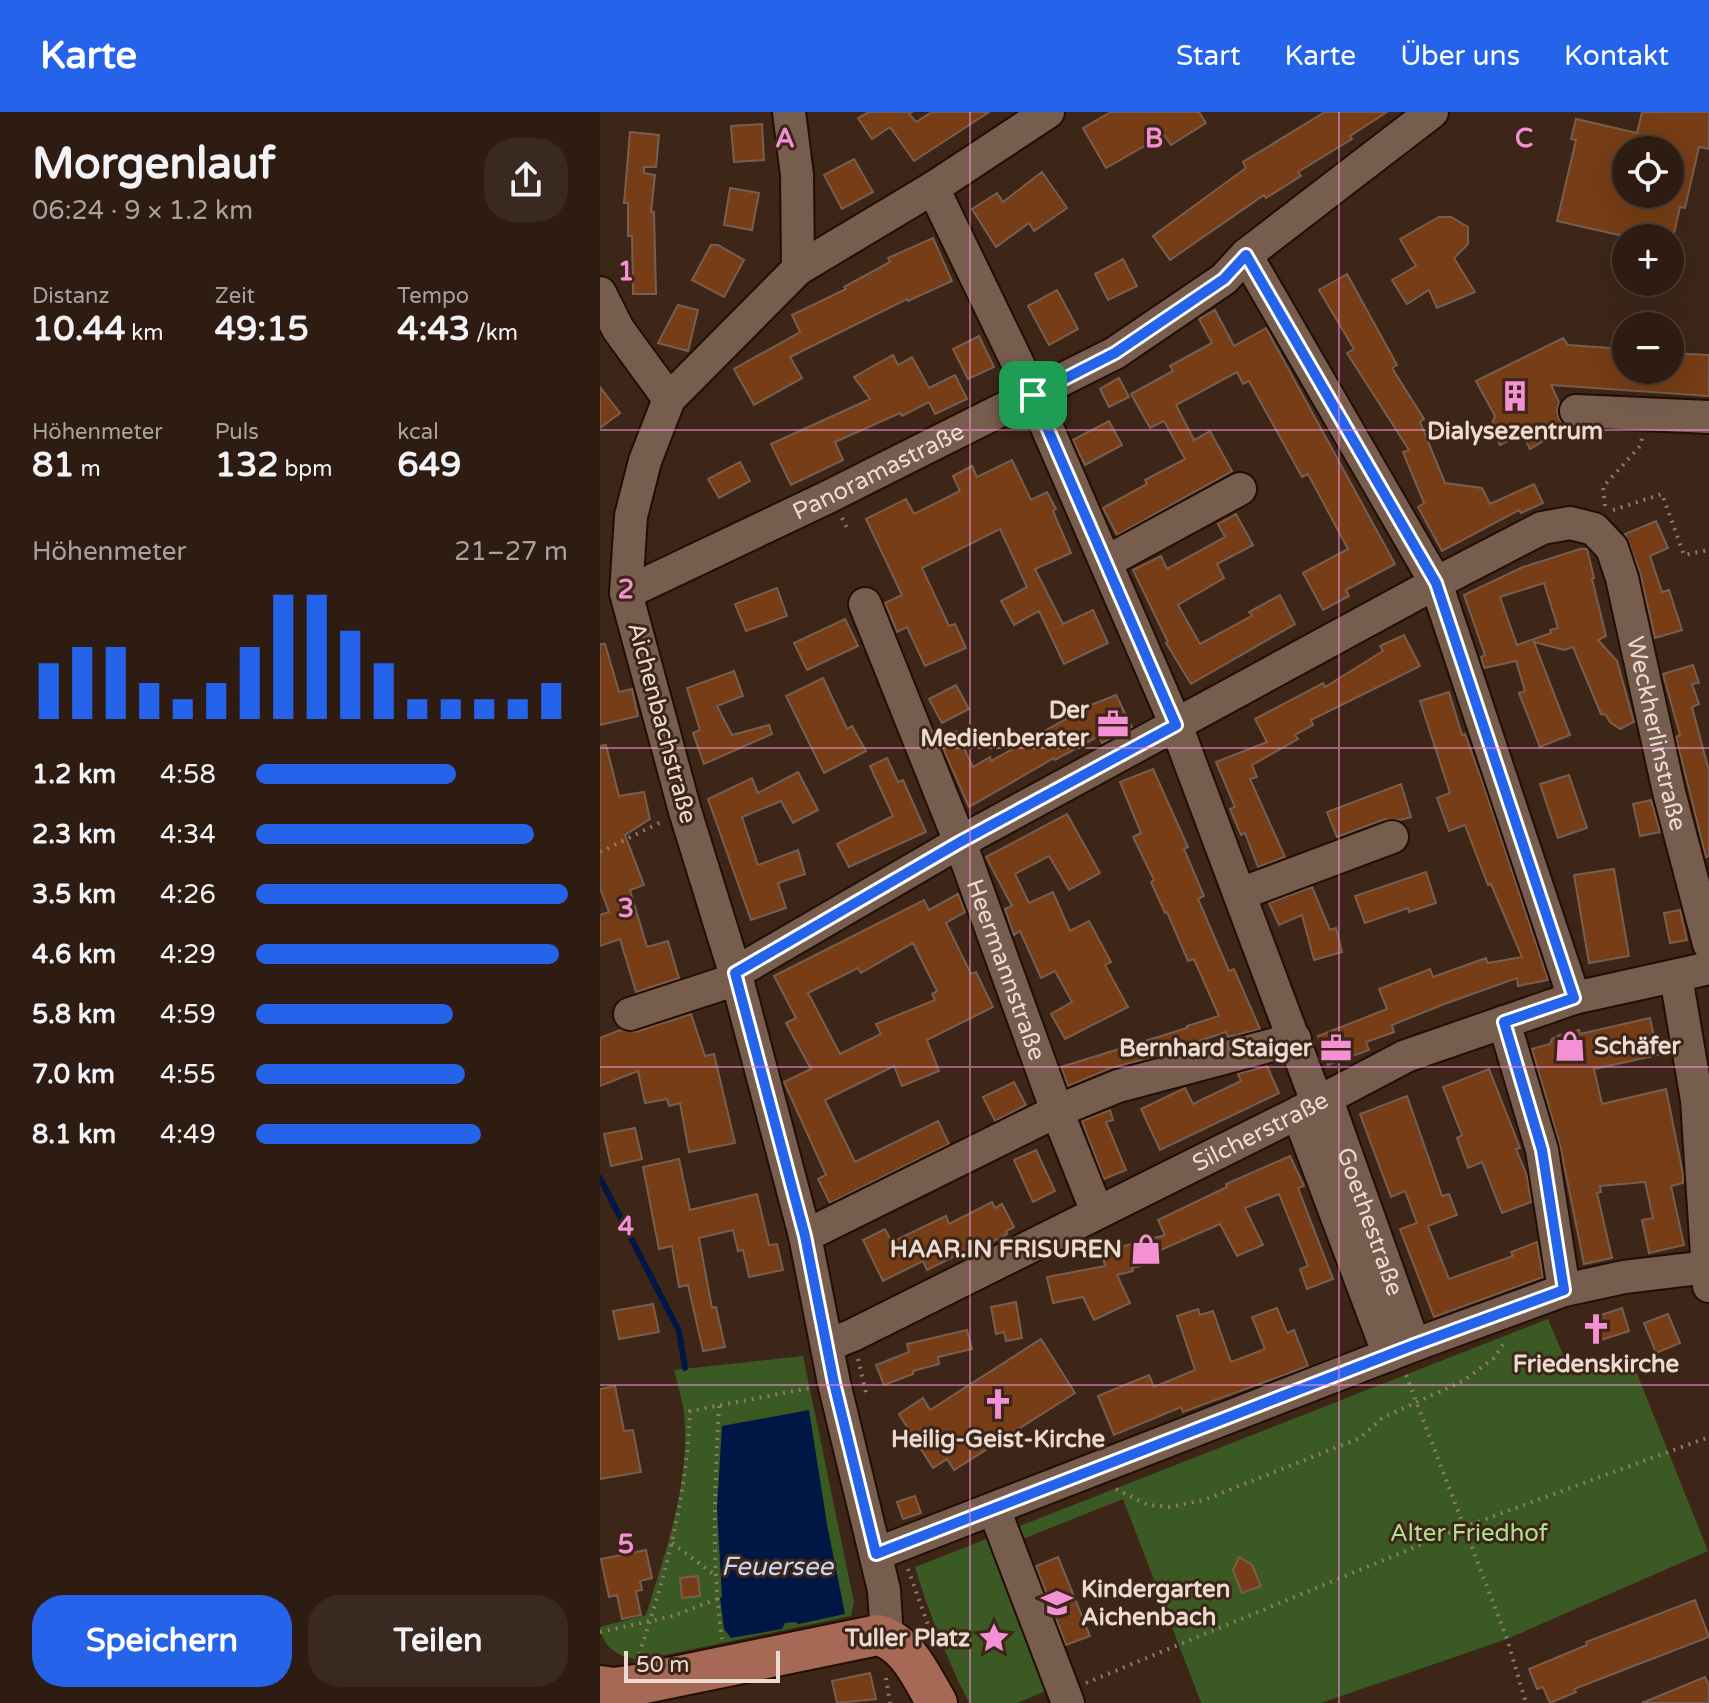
<!DOCTYPE html>
<html lang="de">
<meta charset="utf-8">
<style>
:root{--surface:#2e1c12;--page:#3a2920;--text:#f1f3f6;--muted:#a7a19f;--line:#493a32;--accent:#2563eb}
body{margin:0;font-family:"Varela Round",sans-serif;background:var(--page);color:var(--text);height:100vh;display:flex;flex-direction:column;font-size:30px;white-space:nowrap}
*{box-sizing:border-box;margin:0}
p{font-size:26px;color:var(--muted)}
.icon{flex:none;width:44px;height:44px;fill:none;stroke:currentColor;stroke-width:2;stroke-linecap:round;stroke-linejoin:round}
.map{position:relative;flex:1;overflow:hidden}
.details{display:flex;flex-direction:column;background:var(--surface);width:600px}
.details>*{flex:none}
.fabs{position:absolute;left:1012px;top:24px;display:grid;gap:16px}
.fabs a{display:grid;place-items:center;width:72px;height:72px;border-radius:50%;background:var(--surface);box-shadow:0 8px 32px #0002,0 0 0 2px var(--line);font-size:40px}
.scale{position:absolute;left:24px;bottom:20px;width:156px;box-sizing:border-box;padding-left:8px;border:4px solid #ebdbd2;border-top:0;font-size:22px;line-height:28px;white-space:nowrap;color:#ebdbd2;-webkit-text-stroke:6px #3d2618;paint-order:stroke}
.pin{position:absolute;display:grid;place-items:center;width:68px;height:68px;color:#fff;margin:-34px;border-radius:16px;box-shadow:0 4px 12px #0006}
.round{display:grid;place-items:center;flex:none;width:84px;height:84px;border-radius:32px;background:var(--page)}
.summary{display:flex;align-items:center;justify-content:space-between;height:136px;padding:0 32px}
h1{font-size:44px;font-weight:700;line-height:60px}
.stats{display:grid;grid-template-columns:repeat(3,1fr);gap:12px;height:136px;padding:8px 32px}
.stats div{display:grid;align-content:center}
.stats b{font-size:34px;font-weight:700}
.stats small{font-size:22px;font-weight:400}
.stats p{font-size:22px}
.chart{height:224px;padding:16px 32px}
.chart p{display:flex;justify-content:space-between}
.chart svg{width:100%;height:144px;margin-top:8px;stroke:var(--accent);stroke-width:6}
.primary-button{display:flex;gap:16px;margin-top:auto;padding:16px 32px}
.primary-button a{flex:1;height:92px;border-radius:32px;background:var(--accent);color:#fff;font-size:32px;font-weight:700;line-height:92px;text-align:center}
.primary-button a+a{background:var(--page);color:var(--text)}
ul{padding:0 32px;list-style:none;font-size:26px}
li{display:grid;grid-template-columns:128px 96px 1fr;align-items:center;height:60px}
li i{height:20px;border-radius:10px;background:var(--accent)}
header{display:flex;align-items:center;gap:48px;box-sizing:border-box;height:112px;padding:0 40px;background:var(--accent);color:#fff}
header strong{font-size:38px}
nav{display:flex;gap:44px;margin-inline-start:auto;font-size:28px}
main{display:flex;flex:1;min-height:0}
.map>svg:first-child{display:block}
.green{fill:#3a5923}
.water{fill:#001745}
.lines{fill:none;stroke-linecap:round;stroke-linejoin:round}
.stream{stroke:#001745;stroke-width:6}
.building{fill:#763d16;stroke:#785e4e;stroke-width:2;fill-rule:evenodd}
.minor-casing{stroke:#230e03;stroke-width:36}
.major-casing{stroke:#230e03;stroke-width:44}
.path{stroke:#8d796d;stroke-width:4;stroke-dasharray:2 6;stroke-linecap:butt}
.minor{stroke:#775d4e;stroke-width:32}
.major{stroke:#a56956;stroke-width:40}
.route-casing{stroke:#fff;stroke-width:16}
.route{stroke:#2563eb;stroke-width:10}
.grid{fill:none;stroke:#f491d4;stroke-width:2;stroke-opacity:0.55}
.labels{text-anchor:middle;dominant-baseline:central;stroke-width:6;stroke-linejoin:round;paint-order:stroke}
.poi-label{font-size:24px;font-weight:bold;fill:#ebdbd2;stroke:#3d2618;text-anchor:end}
.street-label{font-size:24px;fill:#ebdbd2;stroke:#3d2618}
.park-label{font-size:24px;fill:#afe28e;stroke:#3d2618}
.water-label{font-size:26px;font-style:italic;fill:#c3d7f7;stroke:#3d2618}
.grid-label{font-size:26px;text-anchor:middle;font-weight:bold;fill:#f491d4;stroke:#3d2618;stroke-width:6;stroke-linejoin:round;paint-order:stroke}
</style>
<header>
<strong>Karte</strong>
<nav><a>Start</a><a>Karte</a><a>Über uns</a><a>Kontakt</a></nav>
</header>
<main>
<section class="details">
<div class="summary"><div><h1>Morgenlauf</h1><p>06:24 · 9 × 1.2 km</p></div><a class="round"><svg class="icon" aria-label="share" viewBox="0 0 24 24"><path d="M12 15V3M7 8l5-5 5 5M5 13v7h14v-7"/></svg></a></div>
<div class="stats">
<div><p>Distanz</p><b>10.44<small> km</small></b></div>
<div><p>Zeit</p><b>49:15</b></div>
<div><p>Tempo</p><b>4:43<small> /km</small></b></div>
</div>
<div class="stats">
<div><p>Höhenmeter</p><b>81<small> m</small></b></div>
<div><p>Puls</p><b>132<small> bpm</small></b></div>
<div><p>kcal</p><b>649</b></div>
</div>
<div class="chart"><p><span>Höhenmeter</span>21–27 m</p>
<svg viewBox="0 0 160 44" preserveAspectRatio="none"><path d="M5 44V27M15 44V22M25 44V22M35 44V33M45 44V38M55 44V33M65 44V22M75 44V6M85 44V6M95 44V17M105 44V27M115 44V38M125 44V38M135 44V38M145 44V38M155 44V33"/></svg>
</div>
<ul>
<li><b>1.2 km</b>4:58<i style="width:64%"></i></li>
<li><b>2.3 km</b>4:34<i style="width:89%"></i></li>
<li><b>3.5 km</b>4:26<i style="width:100%"></i></li>
<li><b>4.6 km</b>4:29<i style="width:97%"></i></li>
<li><b>5.8 km</b>4:59<i style="width:63%"></i></li>
<li><b>7.0 km</b>4:55<i style="width:67%"></i></li>
<li><b>8.1 km</b>4:49<i style="width:72%"></i></li>
</ul>
<div class="primary-button"><a>Speichern</a><a>Teilen</a></div>
</section>
<div class="map">
<svg width="1109" height="1591" viewBox="0 0 1109 1591">
<rect width="100%" height="100%" fill="#3d2618"/>
<path class="green" d="M948,1207L972,1264L1030,1244L1108,1439L907,1527L721,1591H601L523,1387L400,1436L451,1577L417,1591H369C347,1547 329,1502 315,1455Z
M203,1244L254,1490L251,1504L41,1548C21,1546 3,1537 0,1515L46,1503C66,1437 93,1365 83,1295C81,1283 77,1270 74,1258Z"/>
<path class="water" d="M209,1298L227,1412L245,1502L199,1512L195,1510L185,1511L182,1517L131,1526L124,1517L120,1486L122,1485L117,1396L122,1314Z"/>
<g class="lines">
<path class="stream" d="M0,1066L79,1219L85,1256"/>
</g>
<path class="building" d="M269,0H312L309,2L316,10L332,0H389L314,49L290,15L272,27L258,6Z
M511,0H599L606,11L571,33L564,23L506,56L483,16Z
M725,0H787L750,24L752,27L698,60L701,64L666,86L664,83L570,148L553,124L646,56L643,50Z
M1042,0H1109V37L1099,35L1085,96L1080,95L1073,126H1032L957,109L976,28L971,27L976,7L1037,21ZM1026,38H1070V82H1026Z
M162,12L164,48L134,50L131,14Z
M30,20L59,23L56,55H44V61L55,63L51,100H54L56,182H33L32,124H28V91H24Z
M254,47L273,80L242,97L224,63Z
M442,60L467,96L434,119L429,111L396,135L372,97L397,81L403,90Z
M130,76L159,81L152,118L124,113Z
M839,105H851L868,115V132L854,146L875,180L837,196L829,178L807,192L792,168L816,154L800,127Z
M333,126L352,169L308,189L307,187L190,245L202,266L154,293L134,257L200,220L192,203L246,177L244,175L290,150L288,146Z
M111,133H118L144,148L124,185L92,168Z
M523,147L537,174L508,188L495,162Z
M747,162L797,253L792,256L824,307L820,310L845,371L882,376L890,392L934,372L943,391L921,401L919,398L842,439L818,395L824,391L803,340L809,338L747,241L754,237L719,178Z
M457,178L478,217L449,233L428,194Z
M78,193L98,198L88,239L58,231Z
M615,198L634,234L666,216L795,452L746,478L749,484L723,498L703,461L748,437L708,362L702,365L649,269L643,272L637,260L576,293L594,328L610,319L632,359L517,423L503,396L547,372L545,368L585,347L564,309L550,316L531,282L573,259L570,254L612,231L599,207Z
M379,224L394,255L368,267L353,237Z
M963,226L968,233L1026,237V258H1070V241L1109,243V284L951,273L959,290L957,299L959,307L966,315L930,337L922,321L900,333L891,314L895,304L876,269Z
M293,243L298,253L312,245L329,276L355,263L367,287L335,302L329,290L302,304L300,301L235,330L243,348L191,373L171,332L270,287L254,265Z
M519,266L529,285L509,295L500,277Z
M0,275L20,301L0,316Z
M509,309L522,333L485,353L473,328Z
M412,348L431,388L447,380L456,397L453,399L471,441L435,457L463,512L493,498L508,531L464,552L439,499L414,513L401,489L427,475L400,417L322,456L349,514L355,512L366,536L325,554L307,515L297,520L285,491L302,483L266,407L306,387L314,402L360,379L353,364L372,354L377,365Z
M140,350L150,369L119,386L108,367Z
M636,402L653,433L617,452L624,466L578,493L600,532L652,504L649,500L680,483L695,512L591,572L566,531L568,530L533,458L561,444L567,457L625,425L618,412Z
M1056,409L1068,436L1050,444L1062,480L1069,478L1082,518L1055,526L1040,460L1025,422Z
M980,437H987L994,466L992,467L1006,524L998,528L1017,549L1034,610L1020,617L1010,610L1006,603L1001,602L973,535L964,538L934,530L970,623L940,635L919,581L925,579L916,549L884,556L881,545L885,543L864,483L923,455ZM944,471L958,516L950,518L951,521L917,533L900,485Z
M177,476L187,504L146,519L135,492Z
M245,507L258,534L207,558L194,531Z
M804,523L820,554L711,608L713,613L695,623L698,627L652,653L657,665L650,667L685,745L658,755L645,721L641,723L630,697L635,695L616,650L667,630L655,607L723,571L725,575L783,539L780,534Z
M0,532H5L19,580L32,577L38,604L0,613Z
M1093,553L1099,571L1092,572L1099,592L1092,595L1109,659V744L1106,745L1076,625L1080,623L1063,562Z
M134,559L143,584L117,594L132,623L169,613L172,622L104,652L93,621L100,618L87,576Z
M223,566L247,617L252,614L266,639L224,661L186,584Z
M356,573L369,597L342,611L329,587Z
M849,580L862,623L865,622L882,669L948,868L918,874L917,866L847,891L792,913L794,920L766,930L769,938L728,953L718,924L787,897L779,877L830,857L833,865L886,846L888,851L922,845L891,772L888,773L865,713L849,719L837,686L850,681L820,589Z
M516,583L532,615L502,631L499,624L455,648L454,646L369,695L339,627L356,619L373,655L390,645L391,649L491,593Z
M6,633L19,684L44,680L50,707L25,723L44,773L30,778L47,835L68,829L79,866L36,880L20,827L0,834V803L9,800L0,776V634Z
M287,646L298,670L303,668L326,720L249,755L237,732L293,704L270,654Z
M553,657L588,735L584,737L604,784L598,787L629,859L634,857L660,917L628,925L626,920L587,933L588,936L511,956L468,974L461,955L587,916V914L619,904L594,847L588,849L567,800L565,801L551,770L554,768L533,725L541,721L520,670Z
M198,660L218,698L193,711L181,689L142,705L158,753L198,738L205,762L178,771L186,796L151,808L108,687L152,666L158,681Z
M969,663L987,716L958,726L940,672Z
M801,672L811,705L800,708L785,707L737,725L727,700Z
M1051,688L1060,720L1040,724L1033,692Z
M467,702L500,761L469,778L449,744L415,762L429,791L453,780L470,819L489,809L511,850L505,853L528,895L465,927L451,902L472,890L455,859L441,866L420,819L414,823L405,797L412,794L386,745Z
M1014,757L1029,844L989,851L974,763Z
M826,760L836,791L809,800L808,796L765,811L755,784Z
M712,775L730,818L736,816L742,840L714,848L702,803L679,813L669,791Z
M358,782L365,800L346,811L371,862L376,860L393,895L327,928L339,959L302,974L294,954L225,988L255,1050L338,1009L349,1032L230,1091L218,1067L226,1063L184,970L211,957L186,911L196,906L174,864L324,788L329,798ZM313,831L337,879L332,882L335,888L276,912L281,922L240,942L208,881L258,856L261,861Z
M1080,798L1087,828L1070,831L1064,801Z
M91,902L105,944L114,942L135,1031L89,1040L80,991L69,994L67,987L45,991L38,959L0,974V926L20,918L36,920Z
M1050,906L1058,943L994,957L1002,992L1066,977L1083,1062V1071L1071,1074L1084,1133L1049,1141L1042,1108L1053,1106L1045,1070L1000,1074L1001,1080L997,1081L1012,1146L984,1152L960,1033L932,937L950,932L952,927L960,923L979,918L980,922Z
M667,954L679,981L560,1038L541,997L585,976L593,992L641,969L638,962Z
M889,957L920,1036L916,1037L927,1064L931,1090L902,1101L882,1050L868,1056L857,1026L862,1023L843,975Z
M414,970L426,993L395,1009L383,985Z
M807,984L842,1084L849,1082L857,1103L828,1114L849,1167L913,1144L911,1140L937,1130L943,1165L834,1205L800,1117L817,1111L805,1079L791,1085L760,1002Z
M510,998L513,1008L506,1010L526,1058L504,1067L482,1009Z
M35,1016L42,1047L11,1054L4,1022Z
M436,1038L455,1079L433,1090L414,1048Z
M690,1044L704,1074L698,1076L733,1167L707,1177L700,1157L708,1154L679,1082L645,1096L663,1133L637,1144L620,1112L556,1140L558,1150L532,1156L533,1159L517,1163L530,1191L494,1208L483,1185L453,1191L447,1165L505,1154L502,1140L565,1123L558,1108L627,1075L626,1072Z
M79,1047L90,1098L157,1082L169,1133L177,1132L183,1158L149,1165L143,1138L138,1139L133,1118L99,1126L112,1196L116,1195L125,1235L103,1239L88,1173L79,1175L72,1134L59,1137L43,1055Z
M392,1090L395,1096L402,1092L414,1115L406,1119L407,1122L392,1130L390,1127L327,1158L323,1149L283,1169L263,1128L285,1117L292,1130L346,1104L349,1112Z
M416,1190L422,1226L406,1229L404,1220L396,1222L391,1195Z
M53,1192L59,1220L19,1227L13,1199Z
M677,1196L687,1221L694,1218L708,1254L583,1300L581,1295L514,1323L498,1284L549,1263L554,1275L595,1258L577,1204L598,1197L600,1203L613,1199L631,1250L665,1237L652,1205Z
M1022,1196L1029,1219L998,1229L992,1206Z
M1068,1202L1080,1231L1056,1241L1044,1211Z
M367,1218L372,1237L338,1245L339,1252L313,1259V1262L284,1273L276,1253L309,1240L307,1232Z
M441,1227L475,1281L354,1358L347,1347L333,1356L299,1302L323,1286L330,1298Z
M15,1274L24,1319L33,1318L41,1360L0,1367V1277Z
M315,1384L321,1401L303,1407L297,1390Z
M46,1438L52,1466L40,1469L42,1478L36,1479L41,1503L22,1507L17,1483L9,1485L1,1447Z
M458,1445L490,1524L466,1533L436,1454Z
M639,1445L652,1453L661,1474L642,1481L633,1458Z
M98,1464L100,1484L82,1486L80,1466Z
M1095,1488L1109,1525L974,1577L976,1580L950,1591L943,1575L937,1577L929,1557L987,1533L986,1530Z
M270,1561L276,1587L237,1591L232,1569Z
M1105,1565L1109,1574V1591H1042Z"/>
<g class="lines">
<defs>
<g id="minor">
<path d="M189,0L197,63L198,157"/>
<path d="M333,76L433,283L576,613L717,990"/>
<path d="M646,143L836,471L974,886"/>
<path d="M0,181L18,217L69,287"/>
<path d="M976,299L1109,305"/>
<path d="M506,450L640,377"/>
<path id="s1" d="M26,481L226,386L515,241L624,167L646,143L832,0"/>
<path id="s2" d="M265,492L360,730L457,999L497,1100"/>
<path d="M640,782L792,725"/>
<path id="s3" d="M135,861L360,730L836,471L942,416L970,411L994,417L1012,436L1022,466L1069,680L1109,832"/>
<path d="M1076,865L1097,988L1109,1174"/>
<path d="M30,902L137,867"/>
<path d="M904,910L942,1038L964,1178"/>
<path id="s4" d="M726,985L814,1233"/>
<path d="M698,1001L789,1243"/>
<path d="M205,1124L457,999L518,974L695,927"/>
<path id="s5" d="M228,1233L253,1223L698,1001L806,944L974,886L1109,856"/>
<path d="M394,1397L468,1591"/>
<path d="M276,1442L814,1233L964,1178L1024,1165L1109,1155"/>
<path d="M287,1526L284,1478L234,1271L205,1124L137,867L85,699L26,481L31,404L45,349L69,287L198,157L333,76L448,0"/>
</g>
<path id="major" d="M0,1574L14,1576L35,1573L278,1523C308,1531 322,1566 337,1591"/>
</defs>
<use href="#minor" class="minor-casing"/>
<use href="#major" class="major-casing"/>
<path class="path" d="M1005,394L1003,375L1041,333L1042,325
M1013,398L1062,382L1084,443L1109,438
M242,406L248,418
M0,740L61,710
M258,1247L266,1281
M806,1263L907,1527L926,1591
M119,1294C115,1372 111,1449 122,1527
M516,1377L548,1393L570,1395L604,1388L760,1326L782,1306L863,1269L894,1246L906,1228
M72,1431L115,1463
M308,1457L332,1524
M0,1520L73,1504L117,1487
M39,1542C66,1463 87,1383 90,1299L210,1276
M286,1566L290,1591
M486,1571L864,1415L1109,1325"/>
<use href="#minor" class="minor"/>
<use href="#major" class="major"/>
</g>
<g class="lines">
<defs>
<path id="route" d="M646,143L836,471L974,886L904,910L942,1038L964,1178L814,1233L276,1442L234,1271L205,1124L135,861L360,730L576,613L433,283L515,241L624,167Z"/>
</defs>
<use href="#route" class="route-casing"/>
<use href="#route" class="route"/>
</g>
<path class="grid" d="M370,0V1591M739,0V1591M0,318H1109M0,636H1109M0,955H1109M0,1273H1109"/>
<defs>
<symbol id="building-bare" viewBox="-9 -9 18 18"><path d="M-4-6H4V6H1V3H-1V6H-4ZM-2.5-4.3h1.7v1.8h-1.7ZM.8-4.3h1.7v1.8H.8ZM-2.5-1h1.7V.8h-1.7ZM.8-1h1.7V.8H.8Z" fill="#f491d4" stroke="#3d2618" stroke-width="2.5" paint-order="stroke"/></symbol>
<symbol id="office-bare" viewBox="-9 -9 18 18"><path d="M-6-3h4V-5.5h4V-3h4V5H-6ZM-1-4.5V-3h2v-1.5ZM-6 0V1H6V0Z" fill="#f491d4" stroke="#3d2618" stroke-width="2.5" paint-order="stroke"/></symbol>
<symbol id="shop-bare" viewBox="-9 -9 18 18"><path d="M-5-2.5h2.3a2.7 3.5 0 0 1 5.4 0H5L5.5 6h-11ZM-1.5-2.5h3a1.5 2.3 0 0 0-3 0Z" fill="#f491d4" stroke="#3d2618" stroke-width="2.5" paint-order="stroke"/></symbol>
<symbol id="church-bare" viewBox="-9 -9 18 18"><path d="M-1.2-6h2.4v3.5h3.3v2.4h-3.3V6h-2.4V-.1h-3.3v-2.4h3.3Z" fill="#f491d4" stroke="#3d2618" stroke-width="2.5" paint-order="stroke"/></symbol>
<symbol id="school-bare" viewBox="-9 -9 18 18"><path d="M0-5L7-2L0 1L-7-2ZM-4 1L0 2.5L4 1V4Q0 6-4 4Z" fill="#f491d4" stroke="#3d2618" stroke-width="2.5" paint-order="stroke"/></symbol>
<symbol id="sight-bare" viewBox="-9 -9 18 18"><path d="M0-6L1.8-2.2L6-1.7L2.9 1.2L3.7 5.4L0 3.3L-3.7 5.4L-2.9 1.2L-6-1.7L-1.8-2.2Z" fill="#f491d4" stroke="#3d2618" stroke-width="2.5" paint-order="stroke"/></symbol>
</defs>
<g fill-rule="evenodd">
<use href="#building-bare" x="893" y="262" width="44" height="44"/>
<use href="#office-bare" x="491" y="590" width="44" height="44"/>
<use href="#shop-bare" x="948" y="912" width="44" height="44"/>
<use href="#office-bare" x="714" y="914" width="44" height="44"/>
<use href="#shop-bare" x="524" y="1115" width="44" height="44"/>
<use href="#church-bare" x="974" y="1195" width="44" height="44"/>
<use href="#church-bare" x="376" y="1270" width="44" height="44"/>
<use href="#school-bare" x="435" y="1469" width="44" height="44"/>
<use href="#sight-bare" x="372" y="1504" width="44" height="44"/>
</g>
<g class="labels">
<g class="poi-label">
<text x="915" y="319" text-anchor="middle">Dialysezentrum</text>
<text x="489" y="598">Der<tspan x="489" dy="28">Medienberater</tspan></text>
<text x="994" y="934" text-anchor="start">Schäfer</text>
<text x="712" y="936">Bernhard Staiger</text>
<text x="522" y="1137">HAAR.IN FRISUREN</text>
<text x="996" y="1252" text-anchor="middle">Friedenskirche</text>
<text x="398" y="1327" text-anchor="middle">Heilig-Geist-Kirche</text>
<text x="481" y="1477" text-anchor="start">Kindergarten<tspan x="481" dy="28">Aichenbach</tspan></text>
<text x="370" y="1526">Tuller Platz</text>
</g>
<g class="street-label">
<text stroke="none"><textPath href="#s1" startOffset="280">Panoramastraße</textPath></text>
<text transform="translate(62 611) rotate(75)">Aichenbachstraße</text>
<text stroke="none"><textPath href="#s3" startOffset="1192">Weckherlinstraße</textPath></text>
<text stroke="none"><textPath href="#s2" startOffset="392">Heermannstraße</textPath></text>
<text stroke="none"><textPath href="#s5" startOffset="482">Silcherstraße</textPath></text>
<text stroke="none"><textPath href="#s4" startOffset="132">Goethestraße</textPath></text>
</g>
<g class="park-label">
<text x="869" y="1421">Alter Friedhof</text>
</g>
<g class="water-label">
<text x="177" y="1454">Feuersee</text>
</g>
</g>
<g class="grid-label">
<text x="185" y="35">A</text>
<text x="554" y="35">B</text>
<text x="924" y="35">C</text>
<text x="26" y="168">1</text>
<text x="26" y="486">2</text>
<text x="26" y="805">3</text>
<text x="26" y="1123">4</text>
<text x="26" y="1441">5</text>
</g>
</svg>
<div class="fabs">
<a><svg class="icon" aria-label="locate" viewBox="0 0 24 24"><circle cx="12" cy="12" r="6"/><path d="M12 2v4M12 18v4M2 12h4M18 12h4"/></svg></a>
<a>+</a>
<a>−</a>
</div>
<div class="scale">50 m</div>
<div class="pin" style="left:433px;top:283px;background:#1e9e55"><svg class="icon" aria-label="arrive" viewBox="0 0 24 24"><path d="M6 21V4h12l-3 4 3 4H6"/></svg></div>
</div>
</main>
